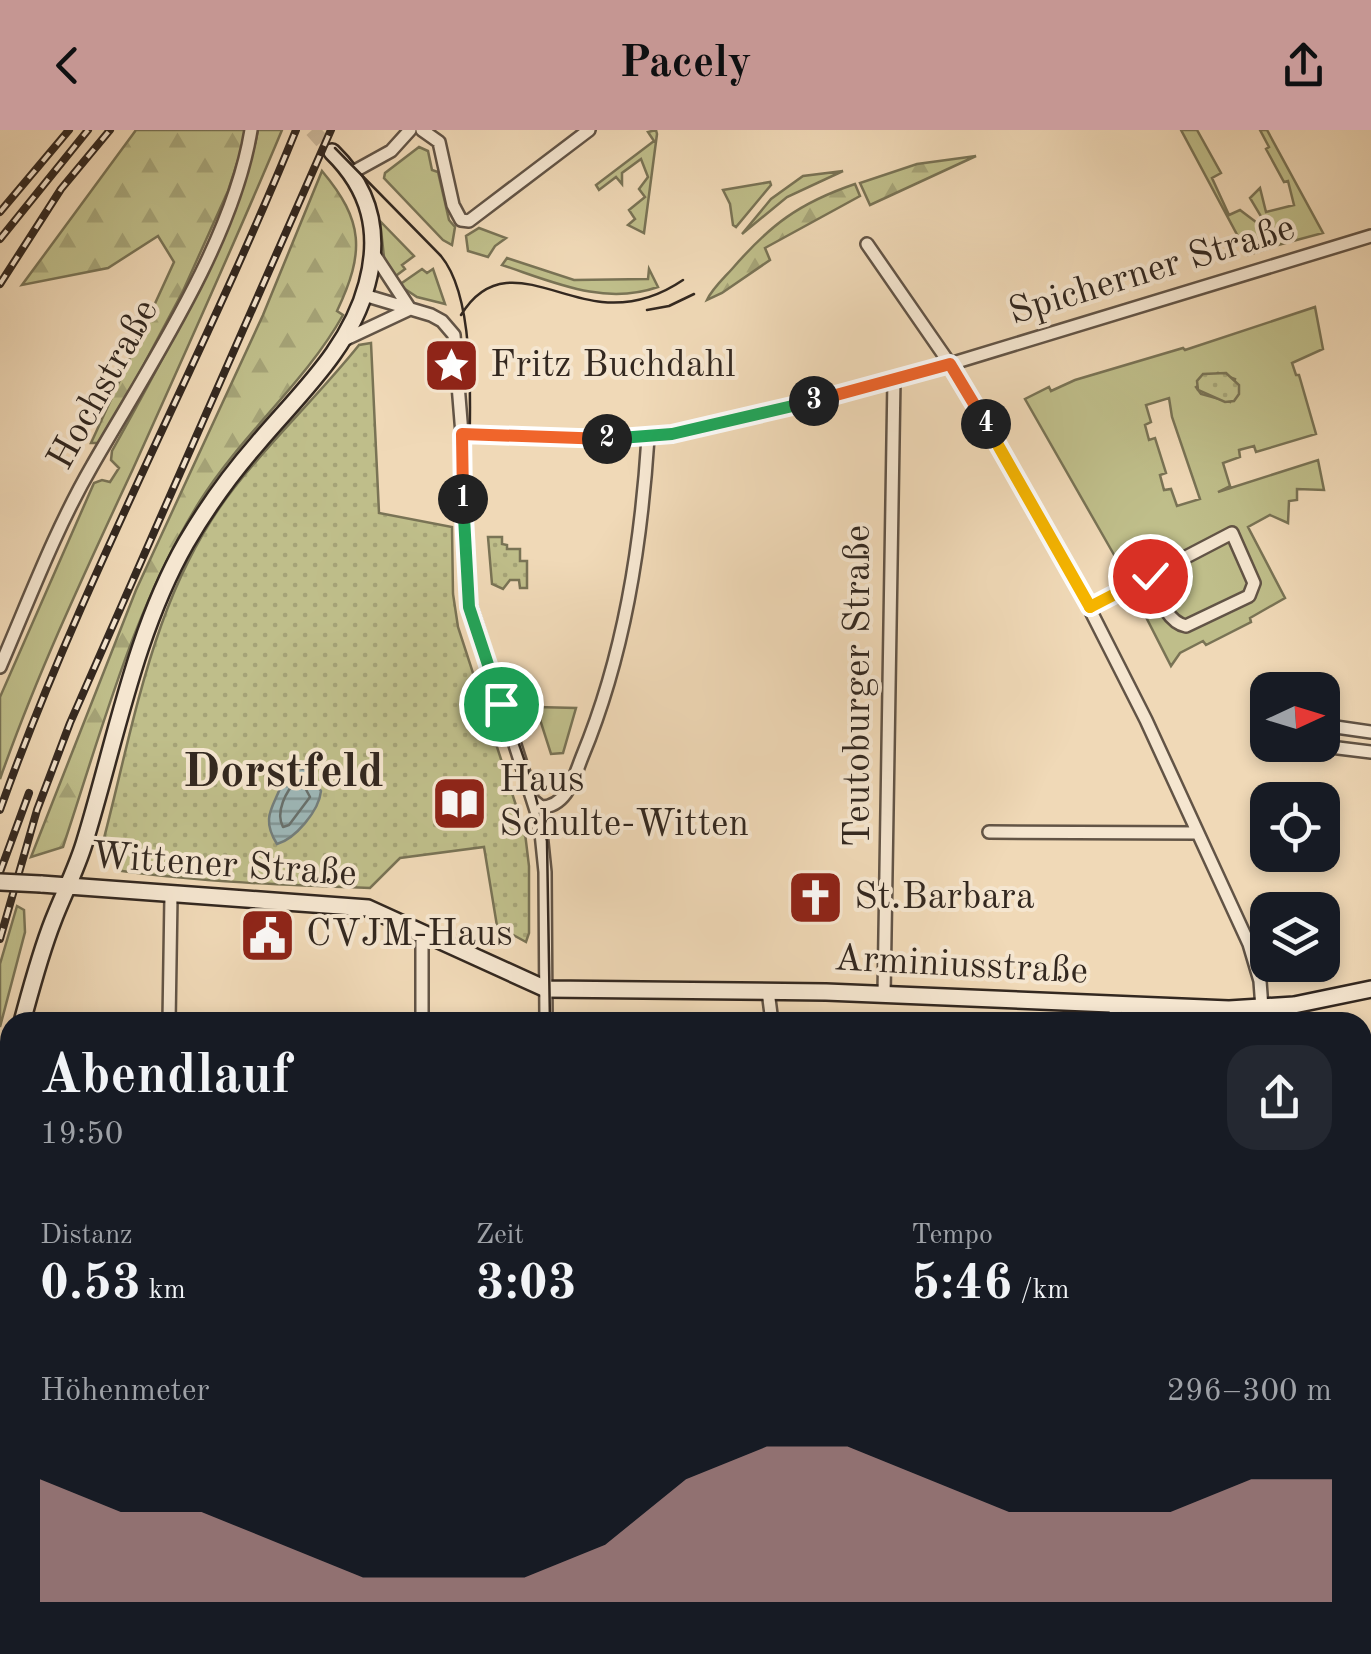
<!DOCTYPE html>
<html lang="de">
<meta charset="utf-8">
<style>
:root{--surface:#171b24;--page:#242831;--text:#f1f3f6;--muted:#9ea1a6;--accent:#c59692}
body{margin:0;font-family:"Old Standard TT",serif;background:var(--page);color:var(--text);height:100vh;display:flex;flex-direction:column;font-size:38px;white-space:nowrap}
*{box-sizing:border-box;margin:0}
p{font-size:32px;color:var(--muted)}
.icon{flex:none;width:55px;height:55px;fill:none;stroke:currentColor;stroke-width:2;stroke-linecap:round;stroke-linejoin:round}
.map{position:relative;flex:1;overflow:hidden}
.side{position:absolute;left:0px;top:882px;width:1372px;height:642px;display:flex;flex-direction:column;background:var(--surface);border-radius:30px 30px 0 0;box-shadow:0 5px 15px #0003}
.side>*{flex:none}
.needle{width:65px;rotate:86deg}
.buttons{position:absolute;left:1250px;top:542px;display:grid;gap:20px}
.buttons a{display:grid;place-items:center;width:90px;height:90px;border-radius:20px;background:var(--surface);box-shadow:0 5px 15px #0003;font-size:50px}
.pin{position:absolute;display:grid;place-items:center;width:85px;height:85px;color:#fff;margin:-42px;border:5px solid #fff;border-radius:50%;box-shadow:0 2px 10px #0007}
.km{position:absolute;width:50px;height:50px;margin:-25px;border-radius:50%;background:#222;color:#fff;font-size:28px;line-height:50px;text-align:center}
.round{display:grid;place-items:center;flex:none;width:105px;height:105px;border-radius:30px;background:var(--page)}
.summary{display:flex;align-items:center;justify-content:space-between;height:170px;padding:0 40px}
h1{font-size:55px;font-weight:700;line-height:75px}
.metrics{display:grid;grid-template-columns:repeat(3,1fr);gap:15px;height:170px;padding:10px 40px}
.metrics div{display:grid;align-content:center}
.metrics b{font-size:50px;font-weight:700}
.metrics small{font-size:28px;font-weight:400}
.metrics p{font-size:28px}
.chart{height:280px;padding:20px 40px}
.chart p{display:flex;justify-content:space-between}
.chart svg{width:100%;height:180px;margin-top:10px;fill:var(--accent);opacity:.7}
header{display:flex;justify-content:space-between;align-items:center;height:130px;padding:0 40px;background:var(--accent);color:#111;font-size:45px;font-weight:700}
.map>svg:first-child{display:block}
.grass{fill:#bfbe8a;stroke:#797355;stroke-width:2.5;fill-rule:evenodd}
.forest{fill:url(#forest-firs);stroke:#797355;stroke-width:2.5}
.park{fill:url(#park-dots);stroke:#797355;stroke-width:2.5}
.water{fill:url(#water-rules);stroke:#737e7c;stroke-width:2.5}
.lines{fill:none;stroke-linecap:round;stroke-linejoin:round}
.shore{stroke:#68706c;stroke-width:2.5}
.river{stroke:#9eb8b9;stroke-width:25}
.secondary-tunnel{stroke:#cab699;stroke-width:15;stroke-dasharray:15 8;stroke-linecap:butt}
.street-casing{stroke:#625446;stroke-width:16}
.secondary-casing{stroke:#332820;stroke-width:20}
.street{stroke:#f5e6d0;stroke-width:11}
.secondary{stroke:#f5e6d0;stroke-width:15}
.tram{stroke:#332820;stroke-width:2.5}
.rail-casing{stroke:#332820;stroke-width:8}
.rail{stroke:#f5e6d0;stroke-width:4;stroke-dasharray:11;stroke-linecap:butt}
.secondary-bridge-casing{stroke:#332820;stroke-width:20;stroke-linecap:butt}
.secondary-bridge{stroke:#f5e6d0;stroke-width:15}
.split-1-casing{stroke:#fff;stroke-width:20}
.split-2-casing{stroke:#fff;stroke-width:20}
.split-3-casing{stroke:#fff;stroke-width:20}
.split-4-casing{stroke:#fff;stroke-width:20}
.split-5-casing{stroke:#fff;stroke-width:20}
.split-6-casing{stroke:#fff;stroke-width:20}
.split-1{stroke:#22a559;stroke-width:12}
.split-2{stroke:#f0652b;stroke-width:12}
.split-3{stroke:#22a559;stroke-width:12}
.split-4{stroke:#f0652b;stroke-width:12}
.split-5{stroke:#f5b400;stroke-width:12}
.split-6{stroke:#f5b400;stroke-width:12}
.labels{text-anchor:middle;dominant-baseline:central;stroke-width:8;stroke-linejoin:round;paint-order:stroke}
.street-label{font-size:38px;fill:#332820;stroke:#f5e6d0}
.poi-label{font-size:38px;fill:#332820;stroke:#f5e6d0;text-anchor:start}
.district-label{font-size:48px;font-weight:bold;fill:#332820;stroke:#f5e6d0}
</style>
<header><svg class="icon" aria-label="back" viewBox="0 0 24 24"><path d="M15 5l-7 7 7 7"/></svg>Pacely<svg class="icon" aria-label="share" viewBox="0 0 24 24"><path d="M12 15V3M7 8l5-5 5 5M5 13v7h14v-7"/></svg></header>
<div class="map">
<svg width="1371" height="1524" viewBox="0 0 1371 1524">
<defs>
<pattern id="forest-firs" width="22" height="20" patternUnits="userSpaceOnUse" patternTransform="scale(2.5)"><rect width="22" height="20" fill="#bfbe8a"/><path d="M5 1l3.5 6h-7zM16 11l3.5 6h-7z" fill="#a5a377"/></pattern>
<pattern id="park-dots" width="8" height="8" patternUnits="userSpaceOnUse" patternTransform="scale(2.5)"><rect width="8" height="8" fill="#bfbe8a"/><path d="M2 2h.1M6 6h.1" fill="none" stroke="#a5a377" stroke-width="1.8" stroke-linecap="round"/></pattern>
<pattern id="water-rules" width="6" height="5" patternUnits="userSpaceOnUse" patternTransform="scale(2.5)"><rect width="6" height="5" fill="#9eb8b9"/><path d="M0 2.5h6" fill="none" stroke="#819696"/></pattern>
</defs>
<rect width="100%" height="100%" fill="#f0d9b7"/>
<filter id="stains"><feTurbulence type="fractalNoise" baseFrequency=".002" numOctaves="4"/><feColorMatrix values="0 0 0 0 .2 0 0 0 0 .09 0 0 0 0 .02 0 0 0 .5 -.17"/></filter>
<radialGradient id="worn" r=".72"><stop offset=".6" stop-color="#630" stop-opacity="0"/><stop offset="1" stop-color="#630" stop-opacity=".3"/></radialGradient>
<path class="grass" d="M258,0H282C234,115 183,228 132,341C85,442 37,544 0,649V567L94,353L102,350L110,352L119,338L111,330L112,321C153,247 194,173 226,94C239,63 252,33 258,0Z
M656,0L657,4L644,103L628,95L635,89L629,80L645,67L639,59L648,47L641,29L622,43V54L616,47L599,60L596,55L654,11L648,2Z
M1181,0H1197L1221,43L1212,48L1229,85L1240,80L1256,92L1270,118L1248,125Z
M1260,0H1267L1323,103L1278,115L1250,68L1260,58L1266,82L1294,75L1288,51L1284,52L1266,19L1269,17Z
M419,17L428,21L432,40L438,42L449,90L455,97L452,115L443,110L384,48L385,43Z
M843,41L787,67L742,104L771,69L803,46Z
M770,52L771,55L736,97L733,95L730,74L723,60Z
M380,91L414,126L402,135L405,139L393,148L384,127Z
M479,98L506,108L495,116L488,127L468,121L466,106Z
M507,128L574,150L648,149L649,139L658,157C604,176 553,152 502,135Z
M422,139L427,143L433,139L445,174L417,167L399,155Z
M1315,177L1323,219L1292,233L1296,245H1299L1316,304L1256,322L1254,316L1239,320L1240,327L1223,333L1230,356L1218,362L1318,330L1324,360L1297,359V370L1289,371L1288,393L1270,385L1248,397L1285,468L1250,488L1251,492L1206,515L1203,511L1180,523L1171,536L1123,442L1138,434L1132,423L1117,430L1025,269L1049,257L1051,261L1075,250L1183,218L1185,220ZM1218,243L1235,249L1230,272L1201,264L1196,257ZM1169,268L1172,287L1200,369L1177,376L1171,359L1164,360L1160,345L1166,343L1155,308L1149,310L1145,295L1151,292L1146,275Z
M536,577L576,578L563,623L551,624Z
M17,776L24,780L25,802L0,897V834Z
M0,1229L10,1234V1292L0,1296Z
M0,1327L10,1329V1515H48L52,1524H0Z"/>
<path class="forest" d="M136,0H248L228,61L183,161L102,313H91L174,132L158,106L108,138L22,155Z
M976,26L870,75L860,53L917,34Z
M322,41C364,91 365,122 337,181L343,185C305,253 242,304 200,371C134,476 102,600 63,717L31,727L136,460L263,185Z
M855,54L860,66L765,118L770,130L722,163L707,170C712,159 723,149 732,139C770,95 799,73 855,54Z
M48,1515H202L206,1524H52Z"/>
<path class="park" d="M371,213L379,383L452,397L453,464L458,497L525,703L529,736V803L526,812L497,796L484,717L400,728L370,758C285,755 200,752 115,740L110,718L103,712C135,590 154,460 234,358C273,308 320,264 359,215Z
M1226,243L1239,255V264L1234,271L1225,272L1198,260L1197,251L1203,244Z
M488,407H502V414L507,415V419H520V431H527V458H520L519,450H510L503,459L492,454Z"/>
<path class="water" d="M296,639H305L321,661C319,681 295,709 277,714C258,684 278,674 283,648Z"/>
<g class="lines">
<path class="shore" d="M297,650L302,652L310,667L289,695L283,697C275,682 286,661 297,650Z"/>
<path class="river" d="M0,1321L10,1323
M924,1515L950,1524
M1364,1524L1371,1522"/>
<path class="secondary-tunnel" d="M312,0L332,22"/>
<defs>
<path id="street" d="M422,0L439,12L453,75L461,90L469,91L589,0
M353,42L391,21L410,0
M867,114L950,234L1076,452L1146,590L1249,814L1260,851L1263,892
M374,124L410,179
M364,165L431,185L442,191L454,205L462,304L467,465L540,693L545,742L546,892
M346,209L410,179
M462,304L600,309L672,304L789,278L950,234L1371,106
M1090,477L1232,403L1254,453L1249,466L1186,496C1166,492 1158,464 1150,446
M0,537C29,470 55,400 92,336C148,238 233,112 251,0
M1322,595L1371,602
M1314,615L1371,622
M535,672L541,677C567,677 574,647 582,627C624,526 641,416 648,308
M989,702L1197,703
M422,803V892
M768,861L772,892
M884,865L894,249
M1114,876L1118,892
M169,892L171,766
M1362,1214L1371,1272"/>
<path id="secondary" d="M41,754L368,778L546,859L826,862L1229,879L1294,875L1371,859
M22,892C31,859 40,824 53,791C63,765 76,740 84,714C115,614 134,504 186,413C207,377 230,345 257,314C299,264 350,219 367,154C381,102 370,59 332,22
M10,943L5,1029L10,1082
M0,1191L10,1194
M0,1216L10,1218
M1362,1459L1371,1456
M235,1515L237,1524
M254,1524L257,1515"/>
</defs>
<use href="#street" class="street-casing"/>
<use href="#secondary" class="secondary-casing"/>
<use href="#street" class="street"/>
<use href="#secondary" class="secondary"/>
<path class="tram" d="M335,18L441,126C494,190 454,393 474,483L532,652L547,711L550,892
M647,180L669,176L694,164
M461,185C498,124 550,167 602,172C632,175 658,167 683,150
M259,1524L262,1515"/>
<defs>
<path id="rail" d="M0,82L69,0
M0,109L88,0
M0,154L61,59L110,0
M0,680C83,447 203,229 296,0
M0,742L29,663
M0,809L37,680L70,593L331,0"/>
</defs>
<use href="#rail" class="rail-casing"/>
<use href="#rail" class="rail"/>
<defs>
<path id="secondary-bridge" d="M0,752L41,754"/>
</defs>
<use href="#secondary-bridge" class="secondary-bridge-casing"/>
<use href="#secondary-bridge" class="secondary-bridge"/>
</g>
<g class="lines">
<defs>
<path id="split-1" d="M463,369L469,477L501,574"/>
<path id="split-2" d="M463,369L462,304L607,309"/>
<path id="split-3" d="M607,309L672,304L814,271"/>
<path id="split-4" d="M814,271L950,234L986,294"/>
<path id="split-5" d="M986,294L1090,477"/>
<path id="split-6" d="M1090,477L1150,446"/>
</defs>
<use href="#split-1" class="split-1-casing"/>
<use href="#split-2" class="split-2-casing"/>
<use href="#split-3" class="split-3-casing"/>
<use href="#split-4" class="split-4-casing"/>
<use href="#split-5" class="split-5-casing"/>
<use href="#split-6" class="split-6-casing"/>
<use href="#split-1" class="split-1"/>
<use href="#split-2" class="split-2"/>
<use href="#split-3" class="split-3"/>
<use href="#split-4" class="split-4"/>
<use href="#split-5" class="split-5"/>
<use href="#split-6" class="split-6"/>
</g>
<defs>
<symbol id="sight-square" viewBox="-11 -11 22 22"><rect x="-9" y="-9" width="18" height="18" rx="4" fill="#8f2418" stroke="#f5e6d0"/><path d="M0-6L1.8-2.2L6-1.7L2.9 1.2L3.7 5.4L0 3.3L-3.7 5.4L-2.9 1.2L-6-1.7L-1.8-2.2Z" fill="#fff"/></symbol>
<symbol id="library-square" viewBox="-11 -11 22 22"><rect x="-9" y="-9" width="18" height="18" rx="4" fill="#8f2418" stroke="#f5e6d0"/><path d="M-6-4Q-3-5.5-.7-3.5V5Q-3 3-6 4ZM6-4Q3-5.5 .7-3.5V5Q3 3 6 4Z" fill="#fff"/></symbol>
<symbol id="church-square" viewBox="-11 -11 22 22"><rect x="-9" y="-9" width="18" height="18" rx="4" fill="#8f2418" stroke="#f5e6d0"/><path d="M-1.2-6h2.4v3.5h3.3v2.4h-3.3V6h-2.4V-.1h-3.3v-2.4h3.3Z" fill="#fff"/></symbol>
<symbol id="civic-square" viewBox="-11 -11 22 22"><rect x="-9" y="-9" width="18" height="18" rx="4" fill="#8f2418" stroke="#f5e6d0"/><path d="M-.6-6.5H3V-4.5H.6V-3L4-1V1h2V6H-6V1h2V-1L-.6-3ZM-1.2 2.5V6h2.4V2.5Z" fill="#fff"/></symbol>
</defs>
<g fill-rule="evenodd">
<use href="#sight-square" x="420" y="204" width="63" height="63"/>
<use href="#library-square" x="428" y="642" width="63" height="63"/>
<use href="#church-square" x="784" y="736" width="63" height="63"/>
<use href="#civic-square" x="236" y="774" width="63" height="63"/>
</g>
<g class="labels">
<g class="street-label">
<text transform="translate(1152 141) rotate(-17)">Spicherner Straße</text>
<text transform="translate(104 255) rotate(-61)">Hochstraße</text>
<text transform="translate(859 556) rotate(-90)">Teutoburger Straße</text>
<text transform="translate(224 736) rotate(4)">Wittener Straße</text>
<text transform="translate(961 836) rotate(3)">Arminiusstraße</text>
</g>
<g class="poi-label">
<text x="490" y="236">Fritz Buchdahl</text>
<text x="499" y="651">Haus<tspan x="499" dy="44">Schulte-Witten</tspan></text>
<text x="854" y="768">St.Barbara</text>
<text x="306" y="805">CVJM-Haus</text>
</g>
<g class="district-label">
<text x="283" y="643">Dorstfeld</text>
</g>
</g>
<rect width="100%" height="100%" filter="url(#stains)"/>
<rect width="100%" height="100%" fill="url(#worn)"/>
</svg>
<div class="buttons">
<a><svg class="needle" viewBox="-14 -14 28 28"><path d="M0-13l5 13h-10z" fill="#e53935"/><path d="M0 13l5-13h-10z" fill="#9ea1a6"/></svg></a>
<a><svg class="icon" aria-label="locate" viewBox="0 0 24 24"><circle cx="12" cy="12" r="6"/><path d="M12 2v4M12 18v4M2 12h4M18 12h4"/></svg></a>
<a><svg class="icon" aria-label="layers" viewBox="0 0 24 24"><path d="M12 4l9 5-9 5-9-5zM3 14l9 5 9-5"/></svg></a>
</div>
<div class="pin" style="left:501px;top:574px;background:#1e9e55"><svg class="icon" aria-label="arrive" viewBox="0 0 24 24"><path d="M6 21V4h12l-3 4 3 4H6"/></svg></div>
<div class="pin" style="left:1150px;top:446px;background:#d93025"><svg class="icon" aria-label="check" viewBox="0 0 24 24"><path d="M5 12l5 5 9-10"/></svg></div>
<b class="km" style="left:463px;top:369px">1</b>
<b class="km" style="left:607px;top:309px">2</b>
<b class="km" style="left:814px;top:271px">3</b>
<b class="km" style="left:986px;top:294px">4</b>
<section class="side">
<div class="summary"><div><h1>Abendlauf</h1><p>19:50</p></div><a class="round"><svg class="icon" aria-label="share" viewBox="0 0 24 24"><path d="M12 15V3M7 8l5-5 5 5M5 13v7h14v-7"/></svg></a></div>
<div class="metrics">
<div><p>Distanz</p><b>0.53<small> km</small></b></div>
<div><p>Zeit</p><b>3:03</b></div>
<div><p>Tempo</p><b>5:46<small> /km</small></b></div>
</div>
<div class="chart"><p><span>Höhenmeter</span>296–300 m</p>
<svg viewBox="0 0 160 44" preserveAspectRatio="none"><path d="M0 44V14L10 22L20 22L30 30L40 38L50 38L60 38L70 30L80 14L90 6L100 6L110 14L120 22L130 22L140 22L150 14L160 14V44z"/></svg>
</div>
</section>
</div>
